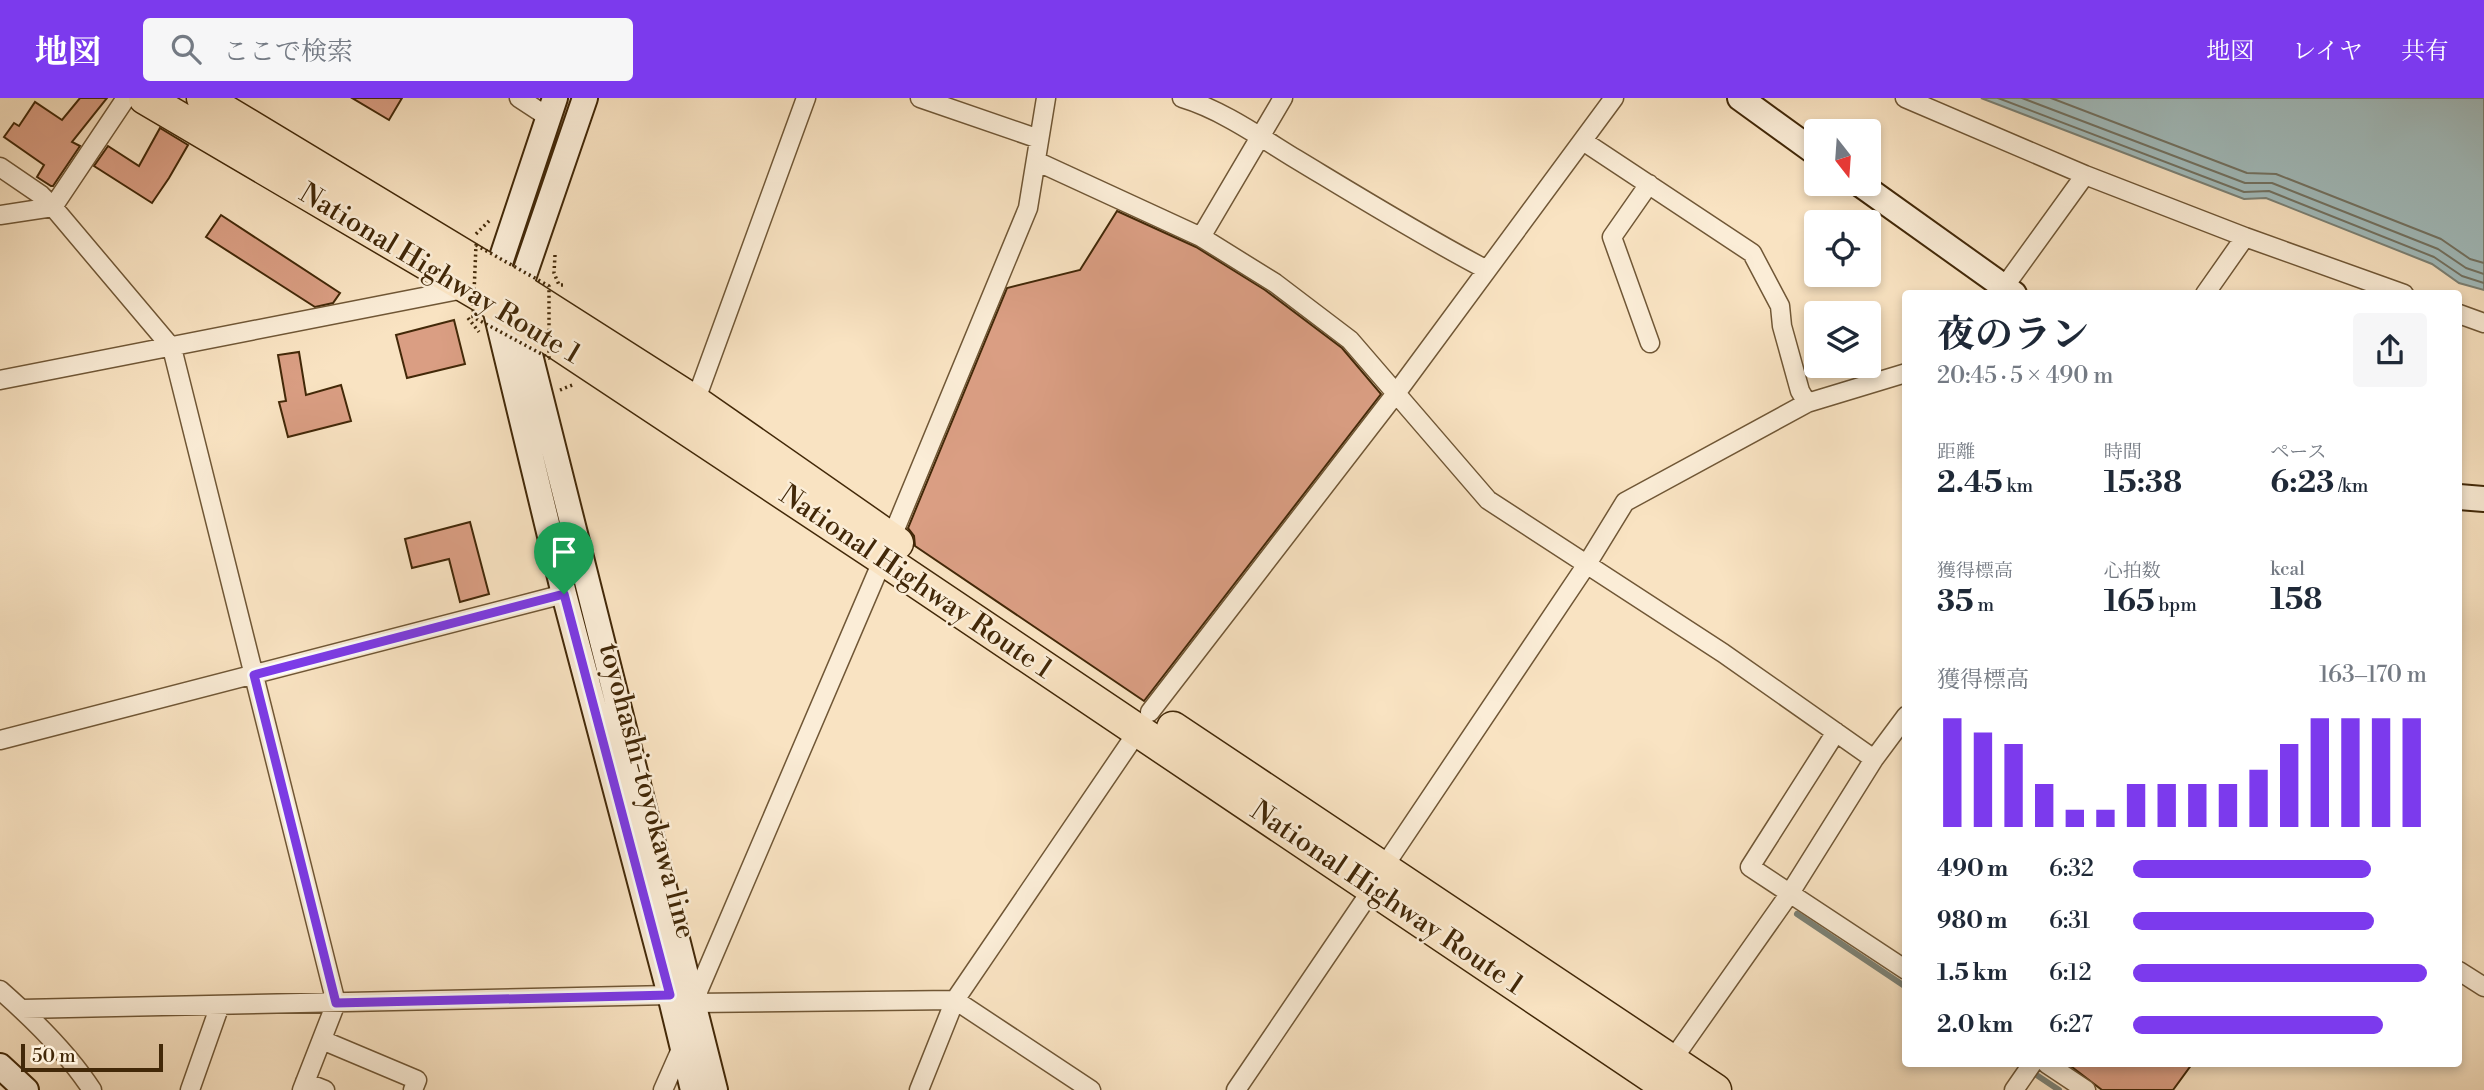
<!DOCTYPE html>
<html lang="ja">
<meta charset="utf-8">
<style>
:root{--surface:#fff;--page:#f6f6f7;--text:#1f2937;--muted:#747a83;--accent:#7c3aed}
body{margin:0;font-family:"Libre Bodoni","Noto Serif JP",serif;background:var(--page);color:var(--text);height:100vh;display:flex;flex-direction:column;font-size:26px;white-space:nowrap}
*{box-sizing:border-box;margin:0}
p{font-size:23px;color:var(--muted)}
.icon{flex:none;width:38px;height:38px;fill:none;stroke:currentColor;stroke-width:2;stroke-linecap:round;stroke-linejoin:round}
.map{position:relative;flex:1;overflow:hidden}
.details{position:absolute;left:1902px;top:192px;width:560px;height:777px;display:flex;flex-direction:column;background:var(--surface);border-radius:7px;box-shadow:0 4px 10px #0003}
.details>*{flex:none}
.needle{width:46px;rotate:163deg}
.fabs{position:absolute;left:1804px;top:21px;display:grid;gap:14px}
.fabs a{display:grid;place-items:center;width:77px;height:77px;border-radius:7px;background:var(--surface);box-shadow:0 4px 10px #0003;font-size:35px}
.scale{position:absolute;left:21px;bottom:18px;width:142px;box-sizing:border-box;padding-left:7px;border:4px solid #422808;border-top:0;font-size:19px;line-height:24px;white-space:nowrap;color:#422808;-webkit-text-stroke:5px #fbedd7;paint-order:stroke}
.pin{position:absolute;display:grid;place-items:center;width:60px;height:60px;color:#fff;margin:-72px -30px;border-radius:50% 50% 50% 0;rotate:-45deg;box-shadow:0 0 7px #0007}
.pin .icon{rotate:45deg}
.round{display:grid;place-items:center;flex:none;width:74px;height:74px;border-radius:7px;background:var(--page)}
.headline{display:flex;align-items:center;justify-content:space-between;height:119px;padding:0 35px}
h1{font-size:38px;font-weight:700;line-height:52px}
.metrics{display:grid;grid-template-columns:repeat(3,1fr);gap:10px;height:119px;padding:7px 35px}
.metrics div{display:grid;align-content:center}
.metrics b{font-size:30px;font-weight:700}
.metrics small{font-size:19px;font-weight:400}
.metrics p{font-size:19px}
.chart{height:196px;padding:14px 35px}
.chart p{display:flex;justify-content:space-between}
.chart svg{width:100%;height:126px;margin-top:7px;stroke:var(--accent);stroke-width:6}
ul{padding:0 35px;list-style:none;font-size:23px}
li{display:grid;grid-template-columns:112px 84px 1fr;align-items:center;height:52px}
li i{height:18px;border-radius:9px;background:var(--accent)}
header{display:flex;align-items:center;gap:42px;box-sizing:border-box;height:98px;padding:0 35px;background:var(--accent);color:#fff}
header strong{font-size:33px}
nav{display:flex;gap:38px;margin-inline-start:auto;font-size:24px}
.search{width:490px;height:63px;background:var(--page);display:flex;align-items:center;gap:18px;box-sizing:border-box;padding:0 24px;border-radius:7px;color:var(--muted);font-size:26px}
.map>svg:first-child{display:block}
.water{fill:#a1bcbd;stroke:#7b8175;stroke-width:2}
.lines{fill:none;stroke-linecap:round;stroke-linejoin:round}
.shore{stroke:#727262;stroke-width:2}
.stream{stroke:#7b8175;stroke-width:6}
.building{fill:#da9e83;stroke:#422808;stroke-width:2}
.street-casing{stroke:#705736;stroke-width:21}
.secondary-casing{stroke:#422808;stroke-width:28}
.highway-casing{stroke:#422808;stroke-width:35}
.path{stroke:#422808;stroke-width:3.5;stroke-dasharray:2 3.5;stroke-linecap:butt}
.street{stroke:#fbedd7;stroke-width:18}
.secondary{stroke:#fbedd7;stroke-width:24}
.highway{stroke:#f9e3c2;stroke-width:32}
.path-bridge{stroke:#422808;stroke-width:3.5;stroke-dasharray:2 3.5;stroke-linecap:butt}
.route-casing{stroke:#fff;stroke-width:14}
.route{stroke:#7c3aed;stroke-width:9}
.labels{text-anchor:middle;dominant-baseline:central;stroke-width:5;stroke-linejoin:round;paint-order:stroke}
.street-label{font-size:28px;fill:#422808;stroke:#fbedd7}
</style>
<header>
<strong>地図</strong>
<div class="search"><svg class="icon" aria-label="search" viewBox="0 0 24 24"><circle cx="10" cy="10" r="6"/><path d="M15 15l6 6"/></svg>ここで検索</div>
<nav><a>地図</a><a>レイヤ</a><a>共有</a></nav>
</header>
<div class="map">
<svg width="2484" height="992" viewBox="0 0 2484 992">
<rect width="100%" height="100%" fill="#f9e3c2"/>
<filter id="stains"><feTurbulence type="fractalNoise" baseFrequency=".00286" numOctaves="4"/><feColorMatrix values="0 0 0 0 .2 0 0 0 0 .09 0 0 0 0 .02 0 0 0 .5 -.17"/></filter>
<radialGradient id="worn" r=".72"><stop offset=".6" stop-color="#630" stop-opacity="0"/><stop offset="1" stop-color="#630" stop-opacity=".3"/></radialGradient>
<path class="water" d="M1981,0H2484V192L2459,185L2432,166L2266,100L2244,101Z"/>
<g class="lines">
<path class="shore" d="M1998,0L2244,94L2269,93L2434,159L2462,178L2484,185
M2022,0L2245,85H2272L2438,151L2466,170L2484,176
M2051,0L2247,75L2276,76L2441,141L2470,161L2484,165"/>
<path class="stream" d="M1797,816L1906,889
M2020,966L2059,992"/>
</g>
<path class="building" d="M80,0H107L72,44L80,48L53,88H51L37,79L44,67L4,39L14,25L19,28L35,4L62,22Z
M352,0H402L389,22Z
M160,30L188,47L169,80L152,105L94,68L108,48L139,68Z
M1117,113L1196,149L1265,192L1342,250L1381,296L1144,603L915,448L914,438L908,430L1007,190L1080,172Z
M221,117L340,195L333,205L315,209L206,139Z
M454,222L465,266L407,280L396,237Z
M299,254L306,297L341,287L351,323L288,339L279,304L286,303L278,257Z
M470,424L489,496L460,504L449,461L412,470L405,441Z
M2068,966H2192L2173,992H2102Z"/>
<g class="lines">
<defs>
<path id="street" d="M519,0L548,19
M920,0L1039,41
M1182,0C1222,12 1260,39 1296,61C1359,99 1422,138 1487,172
M1905,0L2085,77L2245,139L2404,196
M1583,43L1752,155L1780,208L1782,228L1800,293L1807,305
M1036,63L1201,139L1275,185L1350,242L1488,402L1723,555L1874,661
M0,69L41,97L53,109L172,250L336,905L302,992
M1649,86L1612,139L1650,245
M0,117L53,109L126,0
M1201,139L1283,0
M1999,196L2085,77
M2205,196L2245,139
M2459,216L2484,225
M0,282L469,190
M695,304L806,0
M891,441L1028,110L1046,0
M883,461L693,905L955,902L1138,633
M1150,614L1397,294L1614,0
M1836,634L1750,769L1906,872
M0,642L564,496
M1383,770L1587,466L1625,404L1807,305L1906,275
M2459,873L2484,889
M0,892C33,921 68,955 92,992
M22,911L670,897
M322,942L417,982L413,992
M2047,966L2086,992
M1668,968L1790,795L1874,661L1906,618
M305,984L325,992
M190,992L220,907
M663,992L682,949
M919,992L955,902L1091,992
M1236,992L1373,790
M2014,992L2032,966"/>
<path id="secondary" d="M555,0L496,177L494,206L564,496L670,897L693,992
M585,0L519,192L521,221L715,992
M1740,0L1816,55
M1860,86L2014,196
M2459,399L2484,401
M0,968L26,992"/>
<path id="highway" d="M145,0L521,221L883,461L1672,992
M203,0L496,177L695,304L897,445
M1173,630L1715,992"/>
</defs>
<use href="#street" class="street-casing"/>
<use href="#secondary" class="secondary-casing"/>
<use href="#highway" class="highway-casing"/>
<path class="path" d="M476,136L490,122
M555,157L554,175L559,187H565
M468,220L479,234
M560,292L575,286"/>
<use href="#street" class="street"/>
<use href="#secondary" class="secondary"/>
<use href="#highway" class="highway"/>
<path class="path-bridge" d="M476,147L549,188V260L473,219Z"/>
</g>
<g class="lines">
<defs>
<path id="route" d="M564,496L670,897L336,905L254,577Z"/>
</defs>
<use href="#route" class="route-casing"/>
<use href="#route" class="route"/>
</g>
<g class="labels">
<g class="street-label">
<text transform="translate(440 176) rotate(31)">National Highway Route 1</text>
<text transform="translate(916 484) rotate(34)">National Highway Route 1</text>
<text transform="translate(647 693) rotate(75)">toyohashi-toyokawa line</text>
<text transform="translate(1387 800) rotate(34)">National Highway Route 1</text>
</g>
</g>
<rect width="100%" height="100%" filter="url(#stains)"/>
<rect width="100%" height="100%" fill="url(#worn)"/>
</svg>
<div class="fabs">
<a><svg class="needle" viewBox="-14 -14 28 28"><path d="M0-13l5 13h-10z" fill="#e53935"/><path d="M0 13l5-13h-10z" fill="#747a83"/></svg></a>
<a><svg class="icon" aria-label="locate" viewBox="0 0 24 24"><circle cx="12" cy="12" r="6"/><path d="M12 2v4M12 18v4M2 12h4M18 12h4"/></svg></a>
<a><svg class="icon" aria-label="layers" viewBox="0 0 24 24"><path d="M12 4l9 5-9 5-9-5zM3 14l9 5 9-5"/></svg></a>
</div>
<div class="scale">50 m</div>
<div class="pin" style="left:564px;top:496px;background:#1e9e55"><svg class="icon" aria-label="arrive" viewBox="0 0 24 24"><path d="M6 21V4h12l-3 4 3 4H6"/></svg></div>
<section class="details">
<div class="headline"><div><h1>夜のラン</h1><p>20:45 · 5 × 490 m</p></div><a class="round"><svg class="icon" aria-label="share" viewBox="0 0 24 24"><path d="M12 15V3M7 8l5-5 5 5M5 13v7h14v-7"/></svg></a></div>
<div class="metrics">
<div><p>距離</p><b>2.45<small> km</small></b></div>
<div><p>時間</p><b>15:38</b></div>
<div><p>ペース</p><b>6:23<small> /km</small></b></div>
</div>
<div class="metrics">
<div><p>獲得標高</p><b>35<small> m</small></b></div>
<div><p>心拍数</p><b>165<small> bpm</small></b></div>
<div><p>kcal</p><b>158</b></div>
</div>
<div class="chart"><p><span>獲得標高</span>163–170 m</p>
<svg viewBox="0 0 160 44" preserveAspectRatio="none"><path d="M5 44V6M15 44V11M25 44V15M35 44V29M45 44V38M55 44V38M65 44V29M75 44V29M85 44V29M95 44V29M105 44V24M115 44V15M125 44V6M135 44V6M145 44V6M155 44V6"/></svg>
</div>
<ul>
<li><b>490 m</b>6:32<i style="width:81%"></i></li>
<li><b>980 m</b>6:31<i style="width:82%"></i></li>
<li><b>1.5 km</b>6:12<i style="width:100%"></i></li>
<li><b>2.0 km</b>6:27<i style="width:85%"></i></li>
</ul>
</section>
</div>
